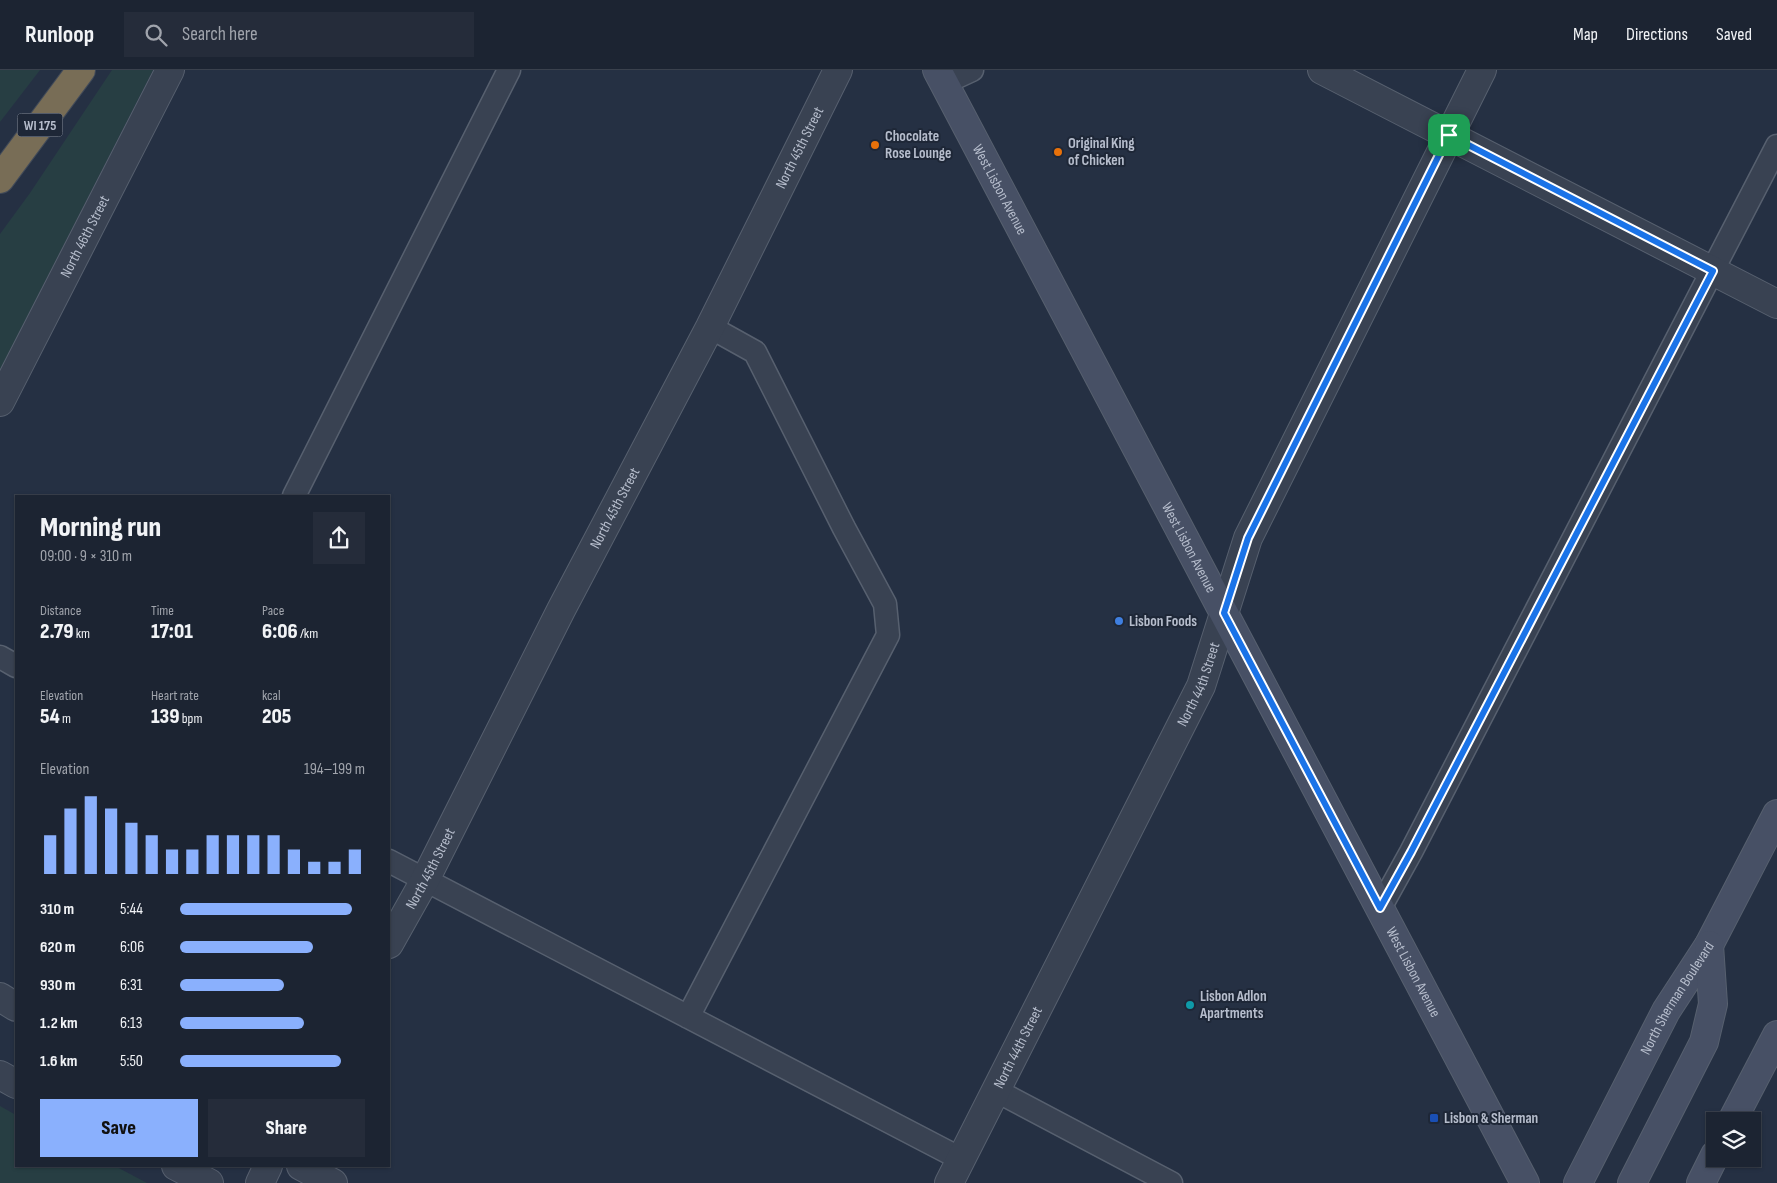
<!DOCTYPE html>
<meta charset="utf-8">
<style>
:root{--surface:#1c2432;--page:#252c3a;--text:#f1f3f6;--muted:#a0a4ac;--line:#3a414d;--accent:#8ab0fd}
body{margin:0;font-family:"Sofia Sans Condensed",sans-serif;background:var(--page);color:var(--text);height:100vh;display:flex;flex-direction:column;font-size:19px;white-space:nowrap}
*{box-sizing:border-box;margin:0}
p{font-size:16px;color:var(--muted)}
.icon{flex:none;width:28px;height:28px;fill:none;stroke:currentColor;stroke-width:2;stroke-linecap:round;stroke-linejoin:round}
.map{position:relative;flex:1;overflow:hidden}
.drawer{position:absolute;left:15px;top:425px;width:375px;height:672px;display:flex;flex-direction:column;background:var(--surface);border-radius:0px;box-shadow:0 1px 4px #0004,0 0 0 1px var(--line)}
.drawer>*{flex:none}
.buttons{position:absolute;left:1706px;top:1042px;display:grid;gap:10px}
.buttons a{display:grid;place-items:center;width:55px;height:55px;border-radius:0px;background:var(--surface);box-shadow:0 1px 4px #0004,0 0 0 1px var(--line);font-size:25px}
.pin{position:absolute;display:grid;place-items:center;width:42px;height:42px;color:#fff;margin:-21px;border-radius:10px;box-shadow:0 2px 8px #0006}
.round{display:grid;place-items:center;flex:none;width:52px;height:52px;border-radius:0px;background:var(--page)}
.overview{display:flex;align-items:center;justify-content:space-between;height:85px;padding:0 25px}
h1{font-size:28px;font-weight:800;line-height:38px}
.stats{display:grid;grid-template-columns:repeat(3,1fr);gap:8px;height:85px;padding:5px 25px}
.stats div{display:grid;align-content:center}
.stats b{font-size:21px;font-weight:800}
.stats small{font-size:14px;font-weight:400}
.stats p{font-size:14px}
.chart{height:140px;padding:10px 25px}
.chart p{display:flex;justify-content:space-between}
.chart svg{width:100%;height:90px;margin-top:5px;stroke:var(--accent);stroke-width:6}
.cta{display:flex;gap:10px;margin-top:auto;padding:10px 25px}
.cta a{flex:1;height:58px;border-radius:0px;background:var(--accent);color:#111;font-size:20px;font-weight:800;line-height:58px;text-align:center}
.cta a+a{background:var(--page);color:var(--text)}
ul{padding:0 25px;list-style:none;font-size:16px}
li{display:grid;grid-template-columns:80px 60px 1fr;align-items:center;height:38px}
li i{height:12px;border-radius:6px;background:var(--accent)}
header{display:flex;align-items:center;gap:30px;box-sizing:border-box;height:70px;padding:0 25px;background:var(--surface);border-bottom:1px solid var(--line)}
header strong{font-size:24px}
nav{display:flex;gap:28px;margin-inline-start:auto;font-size:18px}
.search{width:350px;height:45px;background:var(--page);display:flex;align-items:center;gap:12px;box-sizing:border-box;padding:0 18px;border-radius:0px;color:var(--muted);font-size:19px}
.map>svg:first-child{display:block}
.green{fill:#273e43}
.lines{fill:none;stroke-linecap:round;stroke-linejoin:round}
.service-casing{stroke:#57606f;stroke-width:25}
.minor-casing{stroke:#57606f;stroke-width:30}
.tertiary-casing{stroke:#57606f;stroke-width:30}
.secondary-casing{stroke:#57606f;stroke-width:30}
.motorway-casing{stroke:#414a59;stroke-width:30}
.service{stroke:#394252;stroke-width:22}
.minor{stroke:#394252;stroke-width:28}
.tertiary{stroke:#394252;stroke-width:28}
.secondary{stroke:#475065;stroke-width:28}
.motorway{stroke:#786d56;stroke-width:28}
.route-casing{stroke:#fff;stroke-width:10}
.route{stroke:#1a73e8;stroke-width:6}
.food-dot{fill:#e8710a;stroke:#1e2737;stroke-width:2}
.shop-dot{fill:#3f7fe0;stroke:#1e2737;stroke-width:2}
.culture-dot{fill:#0f9aa8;stroke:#1e2737;stroke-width:2}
.transit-dot{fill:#1a4fb4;stroke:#1e2737;stroke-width:2}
.labels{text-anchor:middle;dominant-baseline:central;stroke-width:4;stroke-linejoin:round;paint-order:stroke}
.shield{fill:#1e2737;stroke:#88909f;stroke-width:1}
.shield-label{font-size:14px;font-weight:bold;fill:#b6bdcc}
.poi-label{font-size:15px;font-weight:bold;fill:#b6bdcc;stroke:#1e2737;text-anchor:start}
.street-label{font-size:15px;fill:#b6bdcc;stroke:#1e2737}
</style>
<header>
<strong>Runloop</strong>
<div class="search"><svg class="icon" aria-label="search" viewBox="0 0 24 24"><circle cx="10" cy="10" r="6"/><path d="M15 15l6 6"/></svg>Search here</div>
<nav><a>Map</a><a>Directions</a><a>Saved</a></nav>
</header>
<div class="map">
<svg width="1777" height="1113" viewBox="0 0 1777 1113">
<rect width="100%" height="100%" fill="#253043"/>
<path class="green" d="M0,0H40L0,52Z
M112,0H153L0,300V164L30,123Z
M0,1036L16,1045V1096H115L147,1113H0Z"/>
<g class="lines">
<defs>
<path id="service" d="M944,13L972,0
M294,426L509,0
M0,587L16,596
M389,791L961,1089
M1380,838L1411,782L1777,76
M688,947L888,565L885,534L844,458L755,282L710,257
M995,1020L1171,1113"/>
<g id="minor">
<path d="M1322,0L1777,234"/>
<path id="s1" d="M0,332L170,0"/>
<path id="s2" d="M389,874L425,810L561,540L710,257L838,0"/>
<path d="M260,1113L268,1096"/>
<path id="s3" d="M949,1113L1201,616L1248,468L1482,0"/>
</g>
<path id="tertiary" d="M0,927L16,937
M0,1005L16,1014
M176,1096L209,1113
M301,1096L333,1113"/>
<g id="secondary">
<path id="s4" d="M937,0L1525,1113"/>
<path d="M1732,1051L1777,965"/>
<path id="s5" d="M1578,1113L1666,941L1709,875L1777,744"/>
<path d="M1632,1113L1704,972L1713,934L1709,875"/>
<path d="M1701,1113L1715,1085"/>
</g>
<path id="motorway" d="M0,109L81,0"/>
</defs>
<use href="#service" class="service-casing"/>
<use href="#minor" class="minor-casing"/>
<use href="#tertiary" class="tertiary-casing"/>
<use href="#secondary" class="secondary-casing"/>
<use href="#motorway" class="motorway-casing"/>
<use href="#service" class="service"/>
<use href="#minor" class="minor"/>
<use href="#tertiary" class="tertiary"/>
<use href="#secondary" class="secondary"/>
<use href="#motorway" class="motorway"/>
</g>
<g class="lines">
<defs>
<path id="route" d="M1449,65L1713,201L1411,782L1380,838L1224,543L1248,468Z"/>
</defs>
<use href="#route" class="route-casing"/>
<use href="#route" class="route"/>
</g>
<g class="food-dot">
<circle cx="875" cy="75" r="5"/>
<circle cx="1058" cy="82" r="5"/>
</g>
<circle class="shop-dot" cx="1119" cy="551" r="5"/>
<circle class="culture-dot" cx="1190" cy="935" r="5"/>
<rect class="transit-dot" x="1429" y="1043" width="10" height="10" rx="2.5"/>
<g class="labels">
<rect class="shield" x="17.5" y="43.5" width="45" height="23" rx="4"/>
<g class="shield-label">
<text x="40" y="55">WI 175</text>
</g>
<g class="poi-label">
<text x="885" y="66">Chocolate<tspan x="885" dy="17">Rose Lounge</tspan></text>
<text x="1068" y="73">Original King<tspan x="1068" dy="17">of Chicken</tspan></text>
<text x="1129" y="551">Lisbon Foods</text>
<text x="1200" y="926">Lisbon Adlon<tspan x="1200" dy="17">Apartments</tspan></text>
<text x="1444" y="1048">Lisbon &amp; Sherman</text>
</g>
<g class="street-label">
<text stroke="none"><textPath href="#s2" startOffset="896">North 45th Street</textPath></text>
<text stroke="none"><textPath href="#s4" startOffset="135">West Lisbon Avenue</textPath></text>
<text stroke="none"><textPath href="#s1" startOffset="186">North 46th Street</textPath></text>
<text stroke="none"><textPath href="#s2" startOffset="491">North 45th Street</textPath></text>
<text stroke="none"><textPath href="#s4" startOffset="540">West Lisbon Avenue</textPath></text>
<text stroke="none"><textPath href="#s3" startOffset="558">North 44th Street</textPath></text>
<text stroke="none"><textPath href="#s2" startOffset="86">North 45th Street</textPath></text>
<text stroke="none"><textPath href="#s4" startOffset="1020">West Lisbon Avenue</textPath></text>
<text stroke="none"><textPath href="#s5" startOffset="210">North Sherman Boulevard</textPath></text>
<text stroke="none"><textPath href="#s3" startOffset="152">North 44th Street</textPath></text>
</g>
</g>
</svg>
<div class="buttons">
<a><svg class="icon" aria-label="layers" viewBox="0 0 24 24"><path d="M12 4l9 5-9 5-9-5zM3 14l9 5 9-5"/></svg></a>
</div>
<div class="pin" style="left:1449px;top:65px;background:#1e9e55"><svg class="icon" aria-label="arrive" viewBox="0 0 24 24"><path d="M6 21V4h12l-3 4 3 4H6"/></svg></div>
<section class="drawer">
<div class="overview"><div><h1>Morning run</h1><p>09:00 · 9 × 310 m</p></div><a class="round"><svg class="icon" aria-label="share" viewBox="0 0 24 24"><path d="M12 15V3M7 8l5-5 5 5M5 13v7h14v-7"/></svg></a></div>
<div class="stats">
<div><p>Distance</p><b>2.79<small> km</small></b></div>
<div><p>Time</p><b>17:01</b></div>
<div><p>Pace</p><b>6:06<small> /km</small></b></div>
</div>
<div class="stats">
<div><p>Elevation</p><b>54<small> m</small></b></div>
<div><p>Heart rate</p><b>139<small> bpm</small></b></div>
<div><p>kcal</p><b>205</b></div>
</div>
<div class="chart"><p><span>Elevation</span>194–199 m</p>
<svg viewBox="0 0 160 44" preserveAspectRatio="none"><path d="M5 44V25M15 44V12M25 44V6M35 44V12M45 44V19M55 44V25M65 44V32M75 44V32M85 44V25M95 44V25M105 44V25M115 44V25M125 44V32M135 44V38M145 44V38M155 44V32"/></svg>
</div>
<ul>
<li><b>310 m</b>5:44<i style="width:93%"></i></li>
<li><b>620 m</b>6:06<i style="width:72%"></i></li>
<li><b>930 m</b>6:31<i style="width:56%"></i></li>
<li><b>1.2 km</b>6:13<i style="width:67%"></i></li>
<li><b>1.6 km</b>5:50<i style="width:87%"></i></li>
</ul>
<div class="cta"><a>Save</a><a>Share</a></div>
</section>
</div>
